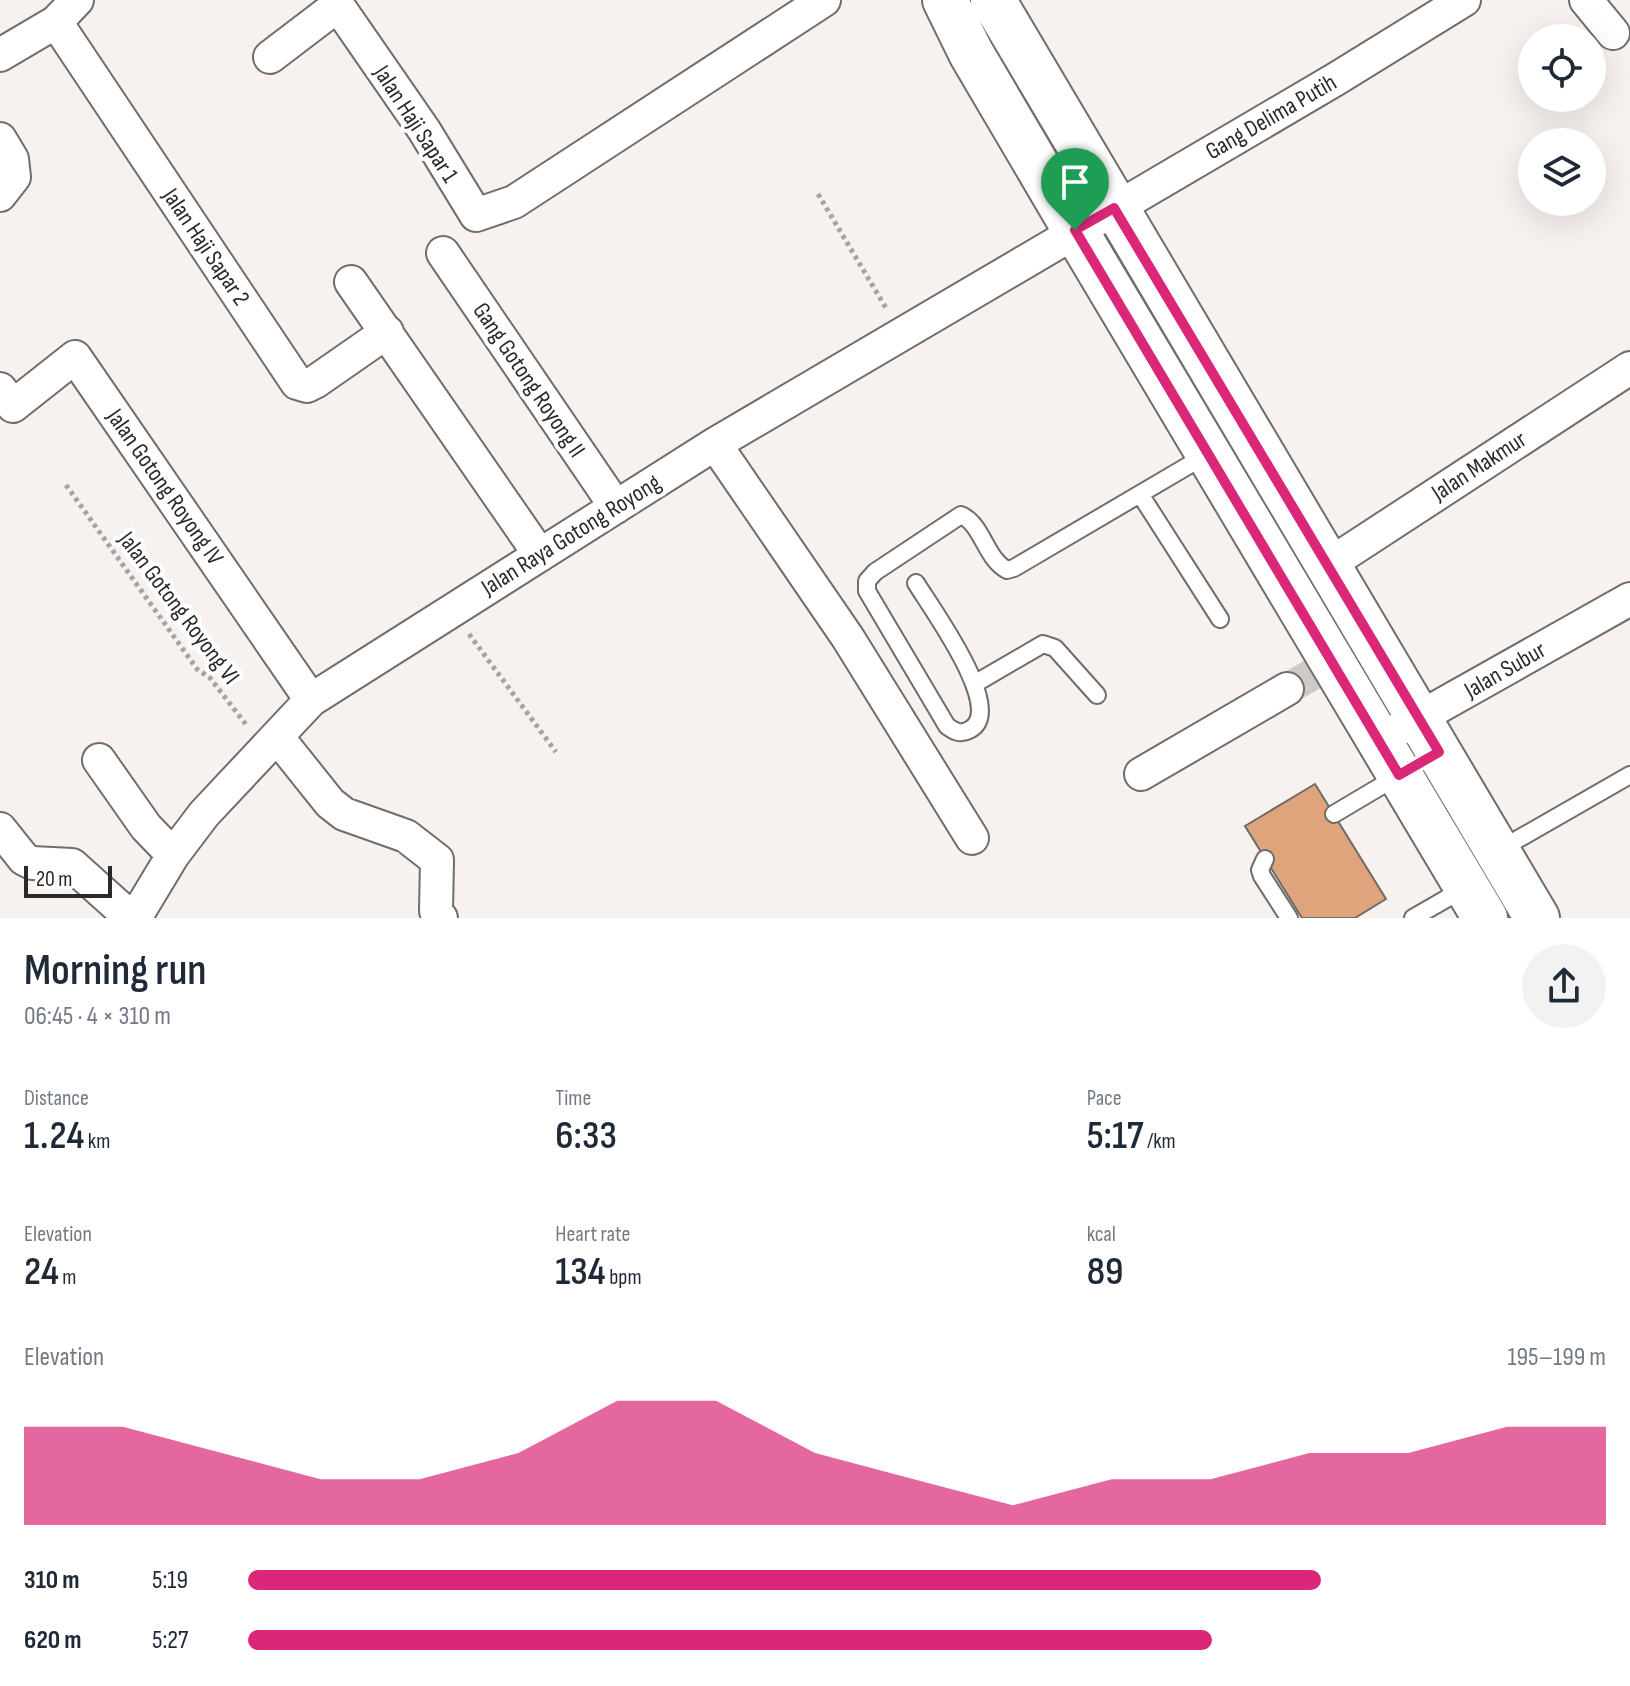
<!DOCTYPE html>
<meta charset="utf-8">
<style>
:root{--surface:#fff;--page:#f2f2f3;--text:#1f2937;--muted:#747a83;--accent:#db2777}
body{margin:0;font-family:"Sofia Sans Condensed",sans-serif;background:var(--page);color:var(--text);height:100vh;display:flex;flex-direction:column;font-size:30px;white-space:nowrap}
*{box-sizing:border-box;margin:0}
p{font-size:26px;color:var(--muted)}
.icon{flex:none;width:44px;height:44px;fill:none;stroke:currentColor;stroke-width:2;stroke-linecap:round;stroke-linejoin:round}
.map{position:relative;height:918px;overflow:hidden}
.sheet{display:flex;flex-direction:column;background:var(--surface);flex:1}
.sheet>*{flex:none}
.buttons{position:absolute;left:1518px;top:24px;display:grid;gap:16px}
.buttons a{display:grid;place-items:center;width:88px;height:88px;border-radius:50%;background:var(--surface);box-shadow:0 8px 32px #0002;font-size:40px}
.scale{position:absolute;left:24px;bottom:20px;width:88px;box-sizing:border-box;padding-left:8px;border:4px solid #2b2928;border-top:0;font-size:22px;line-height:28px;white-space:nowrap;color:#2b2928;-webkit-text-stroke:6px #fff;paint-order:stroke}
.pin{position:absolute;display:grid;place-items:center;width:68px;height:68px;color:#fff;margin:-82px -34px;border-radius:50% 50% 50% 0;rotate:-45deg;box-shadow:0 0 8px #0007}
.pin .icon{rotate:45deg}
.round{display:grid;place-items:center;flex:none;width:84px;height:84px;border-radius:42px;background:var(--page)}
.summary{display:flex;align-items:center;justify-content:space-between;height:136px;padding:0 24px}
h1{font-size:44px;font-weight:600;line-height:60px}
.figures{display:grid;grid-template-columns:repeat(3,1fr);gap:12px;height:136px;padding:8px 24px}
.figures div{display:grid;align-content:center}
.figures b{font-size:40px;font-weight:600}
.figures small{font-size:22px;font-weight:400}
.figures p{font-size:22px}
.chart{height:224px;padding:16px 24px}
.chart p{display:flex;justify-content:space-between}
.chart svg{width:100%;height:144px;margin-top:8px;fill:var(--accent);opacity:.7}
ul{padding:0 24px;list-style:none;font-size:26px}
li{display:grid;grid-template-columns:128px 96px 1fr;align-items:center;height:60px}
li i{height:20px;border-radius:10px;background:var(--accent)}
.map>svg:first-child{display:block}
.building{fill:#dfa47b;stroke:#6f6b68;stroke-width:2}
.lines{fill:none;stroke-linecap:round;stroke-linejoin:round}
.minor-tunnel{stroke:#cecac7;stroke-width:32;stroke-dasharray:32 16;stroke-linecap:butt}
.service-casing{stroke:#716d6a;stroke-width:20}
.minor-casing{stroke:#716d6a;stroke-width:36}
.primary-casing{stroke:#716d6a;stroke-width:48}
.path{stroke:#a7a3a1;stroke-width:5;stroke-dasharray:4 4;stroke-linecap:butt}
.service{stroke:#fff;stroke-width:16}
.minor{stroke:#fff;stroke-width:32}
.primary{stroke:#fff;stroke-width:44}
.route-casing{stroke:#fff;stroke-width:16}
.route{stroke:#db2777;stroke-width:10}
.labels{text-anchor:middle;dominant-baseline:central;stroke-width:8;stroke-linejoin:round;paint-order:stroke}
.street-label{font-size:24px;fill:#2b2928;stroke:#fff}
</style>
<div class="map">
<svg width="1630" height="918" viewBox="0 0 1630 918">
<rect width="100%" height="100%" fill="#f7f2ef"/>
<path class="building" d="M1315,784L1386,899L1355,918H1302L1245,826Z"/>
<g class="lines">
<path class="minor-tunnel" d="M1287,689L1313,674"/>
<defs>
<path id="service" d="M1140,494L1220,619
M916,583C931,608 1008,712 969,730C960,735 954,731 947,726L867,591V581L875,572L961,515C983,525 985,558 1007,570L1014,568L1208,454
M976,683L1043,644L1055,648L1097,695
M1334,814L1398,776
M1499,850L1630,775
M1265,859L1260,870L1262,876L1289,918
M1413,918L1465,888"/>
<path id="minor" d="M334,0L424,130L476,215L514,202L824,0
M1586,0L1613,33
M56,22L297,383L307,386L315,382L387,332
M0,55L56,22L77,0
M270,57L337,6
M0,139L12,159L14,177L0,195
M443,253L616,507
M351,282L540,555
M0,389L13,406L75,357L311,700
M715,444L848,638L972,838
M1328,565L1630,368
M1399,729L1630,599
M278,738L330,803L344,814L406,836L437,860L436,911L441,918
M99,760L146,827L173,855
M1141,774L1287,689
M0,829L24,859L32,863L72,865L131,918
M135,918L173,855L204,814L311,700L715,444L1336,79L1464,0"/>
<path id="primary" d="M945,0L971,53L1075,230L1485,918
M993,0L1537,918"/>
</defs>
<use href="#service" class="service-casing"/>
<use href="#minor" class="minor-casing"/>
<use href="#primary" class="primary-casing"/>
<path class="path" d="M818,194L886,308
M66,485L197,669L210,678L248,727
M469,634L556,752"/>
<use href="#service" class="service"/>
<use href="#minor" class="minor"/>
<use href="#primary" class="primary"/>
</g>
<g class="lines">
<defs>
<path id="route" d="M1114,208L1439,752L1399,775L1075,230Z"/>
</defs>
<use href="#route" class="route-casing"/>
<use href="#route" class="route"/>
</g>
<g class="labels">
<g class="street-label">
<text transform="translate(1271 117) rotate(-30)">Gang Delima Putih</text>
<text transform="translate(416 124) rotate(57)">Jalan Haji Sapar 1</text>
<text transform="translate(206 247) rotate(56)">Jalan Haji Sapar 2</text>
<text transform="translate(529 380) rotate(56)">Gang Gotong Royong II</text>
<text transform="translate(1479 466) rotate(-33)">Jalan Makmur</text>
<text transform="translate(165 487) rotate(55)">Jalan Gotong Royong IV</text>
<text transform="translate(571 535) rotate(-32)">Jalan Raya Gotong Royong</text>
<text transform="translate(179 608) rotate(53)">Jalan Gotong Royong VI</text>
<text transform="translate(1505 670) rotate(-30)">Jalan Subur</text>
</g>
</g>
</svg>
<div class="buttons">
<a><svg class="icon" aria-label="locate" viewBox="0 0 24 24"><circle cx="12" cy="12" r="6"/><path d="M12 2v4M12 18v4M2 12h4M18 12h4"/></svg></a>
<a><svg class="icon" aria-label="layers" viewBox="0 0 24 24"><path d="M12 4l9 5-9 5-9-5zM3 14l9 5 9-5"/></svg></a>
</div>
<div class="scale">20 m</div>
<div class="pin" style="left:1075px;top:230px;background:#1e9e55"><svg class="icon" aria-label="arrive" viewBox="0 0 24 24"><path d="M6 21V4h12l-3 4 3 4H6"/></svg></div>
</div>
<section class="sheet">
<div class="summary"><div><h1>Morning run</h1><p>06:45 · 4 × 310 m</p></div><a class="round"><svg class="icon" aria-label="share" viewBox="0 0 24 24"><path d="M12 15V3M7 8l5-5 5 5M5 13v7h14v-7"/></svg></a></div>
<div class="figures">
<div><p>Distance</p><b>1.24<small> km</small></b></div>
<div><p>Time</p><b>6:33</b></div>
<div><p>Pace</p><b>5:17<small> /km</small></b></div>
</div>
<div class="figures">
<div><p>Elevation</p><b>24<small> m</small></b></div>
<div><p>Heart rate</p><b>134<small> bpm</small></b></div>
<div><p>kcal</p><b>89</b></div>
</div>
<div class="chart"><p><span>Elevation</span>195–199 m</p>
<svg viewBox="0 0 160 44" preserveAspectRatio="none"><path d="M0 44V14L10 14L20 22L30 30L40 30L50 22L60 6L70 6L80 22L90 30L100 38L110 30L120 30L130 22L140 22L150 14L160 14V44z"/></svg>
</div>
<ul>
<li><b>310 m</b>5:19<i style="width:79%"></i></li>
<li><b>620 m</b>5:27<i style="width:71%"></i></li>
</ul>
</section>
